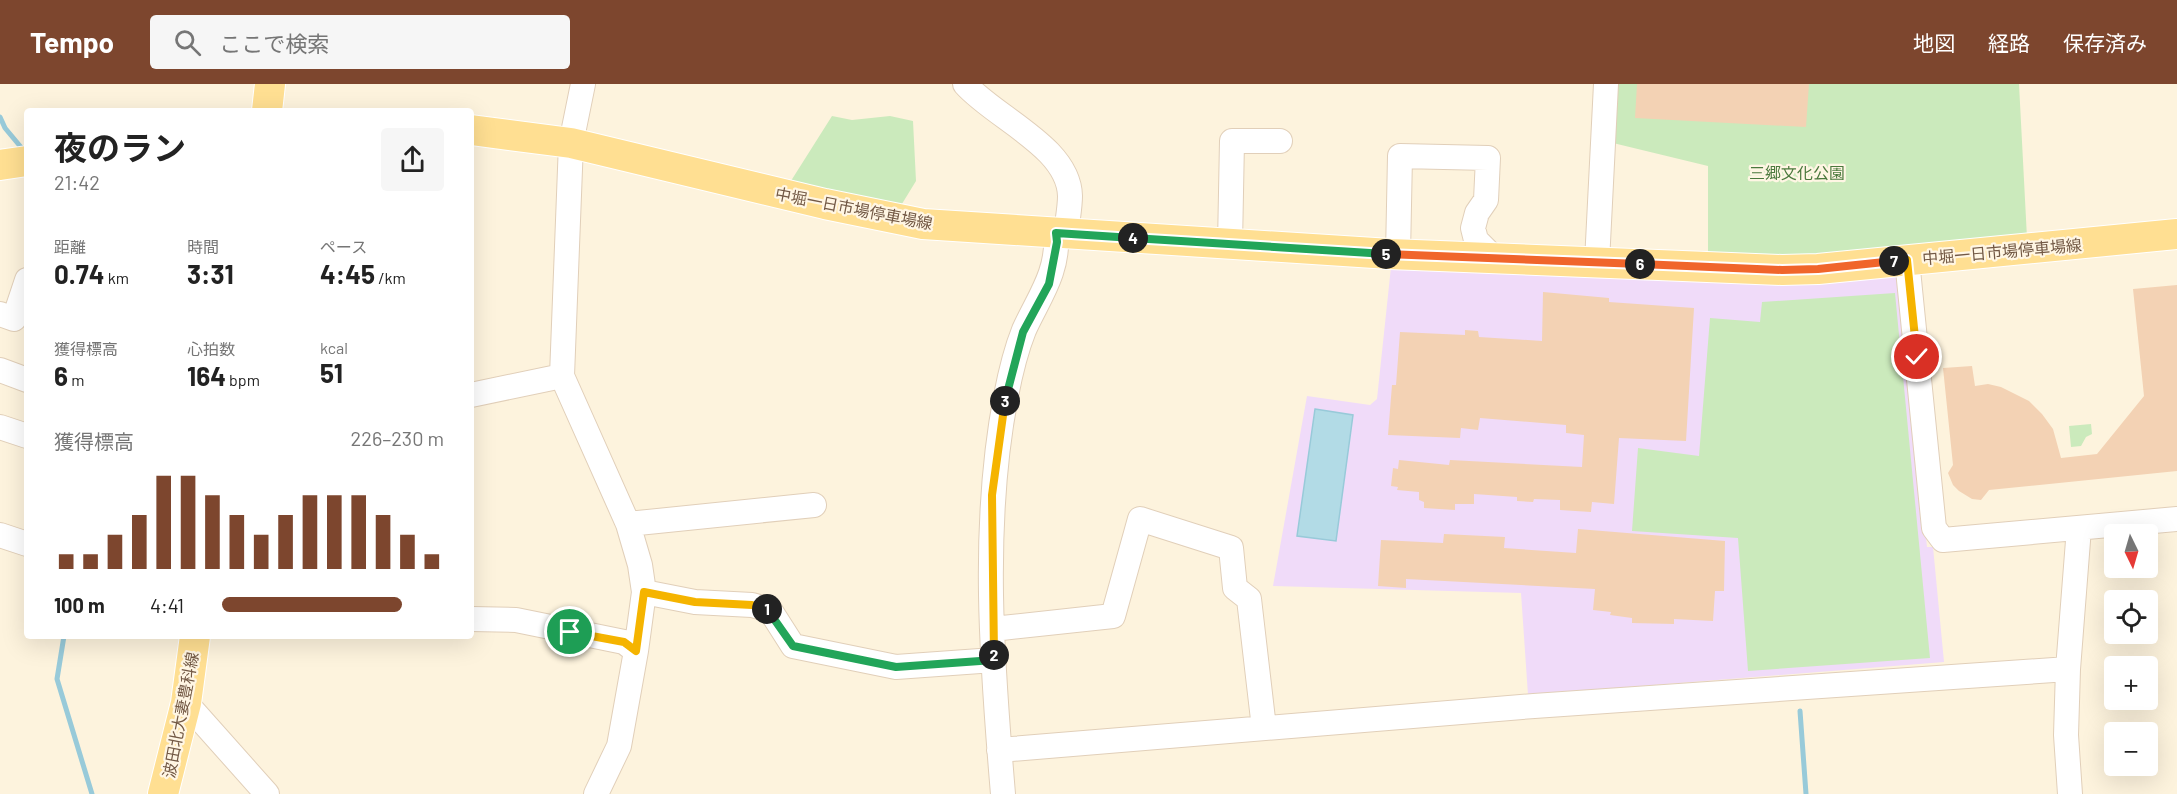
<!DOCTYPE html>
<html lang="ja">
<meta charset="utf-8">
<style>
:root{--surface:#fff;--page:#f6f6f6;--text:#222;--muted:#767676;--accent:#7d462e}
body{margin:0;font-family:Barlow,"Noto Sans JP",sans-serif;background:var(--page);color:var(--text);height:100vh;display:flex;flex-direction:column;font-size:22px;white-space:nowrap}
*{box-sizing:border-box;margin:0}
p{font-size:20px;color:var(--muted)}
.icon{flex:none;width:33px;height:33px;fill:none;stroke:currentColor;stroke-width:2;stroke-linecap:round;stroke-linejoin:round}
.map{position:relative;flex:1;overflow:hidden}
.sheet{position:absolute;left:24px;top:24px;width:450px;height:531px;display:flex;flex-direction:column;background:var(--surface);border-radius:6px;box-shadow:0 6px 24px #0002}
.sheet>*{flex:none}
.needle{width:39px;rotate:175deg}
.controls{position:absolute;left:2104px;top:440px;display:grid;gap:12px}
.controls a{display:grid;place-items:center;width:54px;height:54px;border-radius:6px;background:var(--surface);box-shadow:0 6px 24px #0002;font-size:30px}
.pin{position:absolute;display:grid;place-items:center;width:51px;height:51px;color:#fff;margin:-26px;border:3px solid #fff;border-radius:50%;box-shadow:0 2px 6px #0007}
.km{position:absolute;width:30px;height:30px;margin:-15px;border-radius:50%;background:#222;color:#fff;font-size:16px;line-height:30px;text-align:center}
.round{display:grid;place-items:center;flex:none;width:63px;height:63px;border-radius:6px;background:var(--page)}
.headline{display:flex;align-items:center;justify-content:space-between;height:102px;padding:0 30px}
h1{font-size:33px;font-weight:700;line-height:45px}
.stats{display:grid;grid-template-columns:repeat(3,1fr);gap:9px;height:102px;padding:6px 30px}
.stats div{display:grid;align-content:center}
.stats b{font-size:26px;font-weight:700}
.stats small{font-size:16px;font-weight:400}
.stats p{font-size:16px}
.chart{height:168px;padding:12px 30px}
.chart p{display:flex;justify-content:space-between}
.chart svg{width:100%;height:108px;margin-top:6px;stroke:var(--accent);stroke-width:6}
ul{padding:0 30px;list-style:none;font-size:20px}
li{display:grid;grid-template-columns:96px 72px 1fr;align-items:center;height:45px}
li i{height:15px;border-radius:8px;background:var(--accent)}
header{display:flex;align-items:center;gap:36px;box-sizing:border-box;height:84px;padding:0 30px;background:var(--accent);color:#fff}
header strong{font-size:28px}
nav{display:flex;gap:33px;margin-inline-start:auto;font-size:21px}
.search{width:420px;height:54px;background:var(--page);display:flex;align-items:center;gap:15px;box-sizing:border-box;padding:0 21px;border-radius:6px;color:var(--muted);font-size:22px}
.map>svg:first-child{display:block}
.education{fill:#f0dbf9}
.green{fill:#cbeabc}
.water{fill:#b2dbe6;stroke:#98cad9;stroke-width:1.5}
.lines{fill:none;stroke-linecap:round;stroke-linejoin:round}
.stream{stroke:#98cad9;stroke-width:5}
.building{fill:#f3d2b4}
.minor-casing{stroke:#e1cfb9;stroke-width:26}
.major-casing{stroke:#fff;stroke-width:32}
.minor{stroke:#fff;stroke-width:24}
.major{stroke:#ffdf92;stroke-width:30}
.split-1-casing{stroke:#fff;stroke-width:12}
.split-2-casing{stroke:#fff;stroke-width:12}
.split-3-casing{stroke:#fff;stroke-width:12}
.split-4-casing{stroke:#fff;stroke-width:12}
.split-5-casing{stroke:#fff;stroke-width:12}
.split-6-casing{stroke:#fff;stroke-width:12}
.split-7-casing{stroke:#fff;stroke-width:12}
.split-8-casing{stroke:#fff;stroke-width:12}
.split-1{stroke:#f5b400;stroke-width:8}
.split-2{stroke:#22a559;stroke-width:8}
.split-3{stroke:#f5b400;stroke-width:8}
.split-4{stroke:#22a559;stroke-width:8}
.split-5{stroke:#22a559;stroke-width:8}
.split-6{stroke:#f0652b;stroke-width:8}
.split-7{stroke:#f0652b;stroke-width:8}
.split-8{stroke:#f5b400;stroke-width:8}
.labels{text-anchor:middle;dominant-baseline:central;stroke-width:4.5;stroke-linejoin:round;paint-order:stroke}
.park-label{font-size:16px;fill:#4b793d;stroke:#fff6e4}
.street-label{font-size:16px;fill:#735945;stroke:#fff6e4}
</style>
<header>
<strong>Tempo</strong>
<div class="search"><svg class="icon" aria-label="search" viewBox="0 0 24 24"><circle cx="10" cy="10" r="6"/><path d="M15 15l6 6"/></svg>ここで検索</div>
<nav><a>地図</a><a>経路</a><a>保存済み</a></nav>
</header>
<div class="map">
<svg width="2177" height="710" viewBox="0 0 2177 710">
<rect width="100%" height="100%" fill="#fdf3dd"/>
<path class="education" d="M1391,183L1899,192L1927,463H1933L1944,578L1528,611L1521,509L1273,502L1307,312L1370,321L1377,315Z"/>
<path class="green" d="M1616,0H2019L2027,154L1785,178L1708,175V82L1613,59Z
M832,32L852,36L890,32L913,37L916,97L897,128L789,100Z
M1895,209L1930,574L1748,587L1738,454L1632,447L1638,364L1699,372L1710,234L1760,238L1762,218Z
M2091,340L2092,350L2086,353L2081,362L2071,363L2069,342Z"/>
<path class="water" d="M1315,325L1353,331L1336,457L1297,452Z"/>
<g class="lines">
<path class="stream" d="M0,33L5,44L25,68
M64,552L57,595L92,710
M1800,627L1806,710"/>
</g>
<path class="building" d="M1637,0H1809L1806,43L1635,34Z
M2177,201V387L1989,406L1981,416L1972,415L1959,407L1953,401L1948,389L1953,381L1943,284L1972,282L1975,302L1988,300L2001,303L2029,317L2042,330L2053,345L2061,374L2097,370L2144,312L2133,205Z
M1543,208L1609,214V218L1694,224L1686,357L1619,354L1614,420L1592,418L1591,428L1560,426V416L1534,415L1533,418L1517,417V413L1474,410V420H1455V426L1424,424V418L1419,416V408L1397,406L1398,403L1391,402L1393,384L1398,385L1399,376L1449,381L1450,376L1582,383L1584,351L1566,349V341L1480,334L1478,346L1461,344L1460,354L1388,351L1392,301H1396L1400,248L1465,251V246L1478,247L1479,253L1542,257Z
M1578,445L1725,457L1724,507H1715L1713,537L1674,535V540L1632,539V534L1610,531L1611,528L1593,526L1595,505L1406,495V504L1378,502L1381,456L1443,459L1444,450L1505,453L1504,464L1576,469Z"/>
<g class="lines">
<defs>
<path id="minor" d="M583,0L571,59L562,292L628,440L640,481L644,508L636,567L619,662L596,710
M965,0C995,34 1069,63 1070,112C1070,124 1067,138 1066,150
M1230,160L1232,57H1280
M1398,170L1400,72L1488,74L1486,116L1477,129L1473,144L1476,156L1494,174
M1907,176L1934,444L1943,456L2177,435
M1597,178L1606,0
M0,230L14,235L27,196
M0,286L27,296
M471,311L562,292
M0,343L27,352
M628,440L814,421
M0,451L27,460
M644,508L695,518L752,521L770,526L793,562L896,583L994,576
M471,535L516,536L624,558L636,567
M993,545L1113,532L1140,435L1231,464L1235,504L1249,515L1264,644
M186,619L267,710
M999,666L1534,622L2068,585
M1003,710C992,580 981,441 1006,312C1010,291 1016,266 1024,246C1039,213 1059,188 1056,149
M2070,710L2066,651L2068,585L2079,444"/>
<path id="major" d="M267,27L270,0
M471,46L571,59L825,120L923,140L1390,170L1782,186L1818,185L2177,150
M0,81L27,77
M163,710L186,619L195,552"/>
</defs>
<use href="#minor" class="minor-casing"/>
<use href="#major" class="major-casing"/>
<use href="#minor" class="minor"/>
<use href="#major" class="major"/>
</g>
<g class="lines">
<defs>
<path id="split-1" d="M570,548L624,558L636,567L644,508L695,518L752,521L767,525"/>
<path id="split-2" d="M767,525L793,562L896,583L994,576V571"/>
<path id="split-3" d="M994,571L992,411L1005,317"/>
<path id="split-4" d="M1005,317L1023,248L1049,200L1057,158L1056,149L1133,154"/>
<path id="split-5" d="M1133,154L1386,170"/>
<path id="split-6" d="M1386,170L1640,180"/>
<path id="split-7" d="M1640,180L1782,186L1818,185L1894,177"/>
<path id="split-8" d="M1894,177L1907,176L1917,273"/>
</defs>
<use href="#split-1" class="split-1-casing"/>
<use href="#split-2" class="split-2-casing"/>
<use href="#split-3" class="split-3-casing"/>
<use href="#split-4" class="split-4-casing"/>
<use href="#split-5" class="split-5-casing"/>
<use href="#split-6" class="split-6-casing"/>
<use href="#split-7" class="split-7-casing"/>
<use href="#split-8" class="split-8-casing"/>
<use href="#split-1" class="split-1"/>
<use href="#split-2" class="split-2"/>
<use href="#split-3" class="split-3"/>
<use href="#split-4" class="split-4"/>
<use href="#split-5" class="split-5"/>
<use href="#split-6" class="split-6"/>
<use href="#split-7" class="split-7"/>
<use href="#split-8" class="split-8"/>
</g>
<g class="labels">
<g class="park-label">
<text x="1797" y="88">三郷文化公園</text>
</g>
<g class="street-label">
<text transform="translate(854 124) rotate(11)">中堀一日市場停車場線</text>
<text transform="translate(2002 167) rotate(-5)">中堀一日市場停車場線</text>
<text transform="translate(180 631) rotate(-79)">波田北大妻豊科線</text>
</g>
</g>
</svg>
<div class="controls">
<a><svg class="needle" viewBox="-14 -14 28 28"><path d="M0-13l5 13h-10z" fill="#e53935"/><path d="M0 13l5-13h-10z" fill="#767676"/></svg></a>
<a><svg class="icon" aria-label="locate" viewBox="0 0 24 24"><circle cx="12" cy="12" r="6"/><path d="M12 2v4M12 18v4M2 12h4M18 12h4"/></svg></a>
<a>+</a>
<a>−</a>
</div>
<div class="pin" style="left:570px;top:548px;background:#1e9e55"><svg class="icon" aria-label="arrive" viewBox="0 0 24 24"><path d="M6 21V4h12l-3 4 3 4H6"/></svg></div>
<div class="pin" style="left:1917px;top:273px;background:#d93025"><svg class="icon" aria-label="check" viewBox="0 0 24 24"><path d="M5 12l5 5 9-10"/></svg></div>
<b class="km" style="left:767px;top:525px">1</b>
<b class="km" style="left:994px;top:571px">2</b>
<b class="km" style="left:1005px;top:317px">3</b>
<b class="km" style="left:1133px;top:154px">4</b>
<b class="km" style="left:1386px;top:170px">5</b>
<b class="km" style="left:1640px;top:180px">6</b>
<b class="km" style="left:1894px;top:177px">7</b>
<section class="sheet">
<div class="headline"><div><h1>夜のラン</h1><p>21:42</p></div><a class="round"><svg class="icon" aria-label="share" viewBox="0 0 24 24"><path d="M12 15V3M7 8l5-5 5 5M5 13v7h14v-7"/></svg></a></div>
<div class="stats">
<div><p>距離</p><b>0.74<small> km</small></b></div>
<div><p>時間</p><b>3:31</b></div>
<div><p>ペース</p><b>4:45<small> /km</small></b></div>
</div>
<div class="stats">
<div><p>獲得標高</p><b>6<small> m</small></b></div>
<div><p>心拍数</p><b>164<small> bpm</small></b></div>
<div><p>kcal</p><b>51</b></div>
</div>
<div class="chart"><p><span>獲得標高</span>226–230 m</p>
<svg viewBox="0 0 160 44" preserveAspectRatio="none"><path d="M5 44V38M15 44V38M25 44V30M35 44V22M45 44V6M55 44V6M65 44V14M75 44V22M85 44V30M95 44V22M105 44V14M115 44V14M125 44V14M135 44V22M145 44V30M155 44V38"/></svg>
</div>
<ul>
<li><b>100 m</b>4:41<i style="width:81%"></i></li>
</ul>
</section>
</div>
